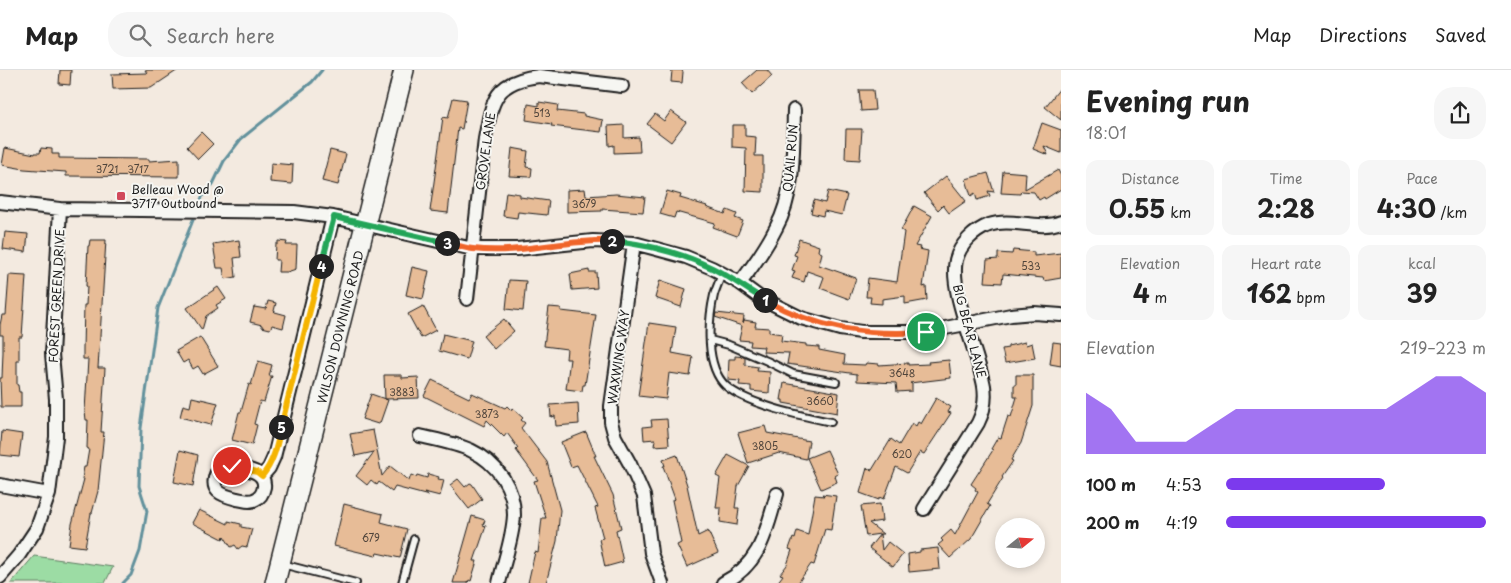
<!DOCTYPE html>
<meta charset="utf-8">
<style>
:root{--surface:#fff;--page:#f6f6f6;--text:#222;--muted:#767676;--line:#e0e0e0;--accent:#7c3aed}
body{margin:0;font-family:"Playpen Sans",sans-serif;background:var(--page);color:var(--text);height:100vh;display:flex;flex-direction:column;font-size:19px;white-space:nowrap}
*{box-sizing:border-box;margin:0}
p{font-size:16px;color:var(--muted)}
.icon{flex:none;width:28px;height:28px;fill:none;stroke:currentColor;stroke-width:2;stroke-linecap:round;stroke-linejoin:round}
.map{position:relative;flex:1;overflow:hidden}
.details{display:flex;flex-direction:column;background:var(--surface);width:450px}
.details>*{flex:none}
.needle{width:32px;rotate:72deg}
.buttons{position:absolute;left:995px;top:448px;display:grid;gap:10px}
.buttons a{display:grid;place-items:center;width:50px;height:50px;border-radius:50%;background:var(--surface);box-shadow:0 2px 8px #0003;font-size:25px}
.pin{position:absolute;display:grid;place-items:center;width:42px;height:42px;color:#fff;margin:-21px;border:2px solid #fff;border-radius:50%;box-shadow:0 1px 5px #0007}
.km{position:absolute;width:25px;height:25px;margin:-12px;border-radius:50%;background:#222;color:#fff;font-size:14px;line-height:25px;text-align:center}
.round{display:grid;place-items:center;flex:none;width:52px;height:52px;border-radius:20px;background:var(--page)}
.summary{display:flex;align-items:center;justify-content:space-between;height:85px;padding:0 25px}
h1{font-size:28px;font-weight:700;line-height:38px}
.metrics{display:grid;grid-template-columns:repeat(3,1fr);gap:8px;height:85px;padding:5px 25px}
.metrics div{display:grid;align-content:center;border-radius:12px;background:var(--page);text-align:center}
.metrics b{font-size:25px;font-weight:700}
.metrics small{font-size:14px;font-weight:400}
.metrics p{font-size:14px}
.chart{height:140px;padding:10px 25px}
.chart p{display:flex;justify-content:space-between}
.chart svg{width:100%;height:90px;margin-top:5px;fill:var(--accent);opacity:.7}
ul{padding:0 25px;list-style:none;font-size:16px}
li{display:grid;grid-template-columns:80px 60px 1fr;align-items:center;height:38px}
li i{height:12px;border-radius:6px;background:var(--accent)}
header{display:flex;align-items:center;gap:30px;box-sizing:border-box;height:70px;padding:0 25px;background:var(--surface);border-bottom:1px solid var(--line)}
header strong{font-size:24px}
nav{display:flex;gap:28px;margin-inline-start:auto;font-size:18px}
.search{width:350px;height:45px;background:var(--page);display:flex;align-items:center;gap:12px;box-sizing:border-box;padding:0 18px;border-radius:20px;color:var(--muted);font-size:19px}
main{display:flex;flex:1;min-height:0}
.map>svg:first-child{display:block}
.green{fill:#9cdca4;stroke:#5c7c60}
.lines{fill:none;stroke-linecap:round;stroke-linejoin:round}
.stream{stroke:#62919c;stroke-width:3}
.building{fill:#e7bc97;stroke:#1c1c1c}
.lane-casing{stroke:#1c1c1c;stroke-width:10}
.street-casing{stroke:#1c1c1c;stroke-width:16}
.secondary-casing{stroke:#1c1c1c;stroke-width:22}
.lane{stroke:#f6f6f2;stroke-width:6}
.street{stroke:#f6f6f2;stroke-width:12}
.secondary{stroke:#f6f6f2;stroke-width:19}
.split-1-casing{stroke:#fff;stroke-width:10}
.split-2-casing{stroke:#fff;stroke-width:10}
.split-3-casing{stroke:#fff;stroke-width:10}
.split-4-casing{stroke:#fff;stroke-width:10}
.split-5-casing{stroke:#fff;stroke-width:10}
.split-6-casing{stroke:#fff;stroke-width:10}
.split-1{stroke:#f0652b;stroke-width:6}
.split-2{stroke:#22a559;stroke-width:6}
.split-3{stroke:#f0652b;stroke-width:6}
.split-4{stroke:#22a559;stroke-width:6}
.split-5{stroke:#f5b400;stroke-width:6}
.split-6{stroke:#f5b400;stroke-width:6}
.poi-dot{fill:#d1495b;stroke:#f6f6f2;stroke-width:2}
.labels{text-anchor:middle;dominant-baseline:central;stroke-width:4;stroke-linejoin:round;paint-order:stroke}
.number-label{font-size:10px;fill:#4f443b}
.street-label{font-size:12px;fill:#1c1c1c;stroke:#f6f6f2}
.poi-label{font-size:12px;fill:#1c1c1c;stroke:#f6f6f2;text-anchor:start}
</style>
<header>
<strong>Map</strong>
<div class="search"><svg class="icon" aria-label="search" viewBox="0 0 24 24"><circle cx="10" cy="10" r="6"/><path d="M15 15l6 6"/></svg>Search here</div>
<nav><a>Map</a><a>Directions</a><a>Saved</a></nav>
</header>
<main>
<div class="map">
<svg width="1061" height="513" viewBox="0 0 1061 513">
<rect width="100%" height="100%" fill="#f3eae0"/>
<filter id="ink" filterUnits="userSpaceOnUse"><feTurbulence type="fractalNoise" baseFrequency=".02" numOctaves="2"/><feDisplacementMap in="SourceGraphic" scale="10" xChannelSelector="R" yChannelSelector="G"/><feConvolveMatrix kernelMatrix="1 2 1 2 8 2 1 2 1" color-interpolation-filters="sRGB"/></filter>
<g filter="url(#ink)">
<path class="green" d="M34,486L113,497L105,513H11Z"/>
<g class="lines">
<path class="stream" d="M200,133L202,127L213,114L224,91L241,69L312,12L322,0
M123,513L131,505L140,481L147,441L139,416L141,358L158,238L193,150"/>
</g>
<path class="building" d="M60,0H71L70,15L59,14Z
M145,0H178L151,18L113,19L112,4L147,3Z
M672,0H682L683,2L682,13L671,12Z
M757,0H767L772,6L752,24L742,13Z
M1061,17V50L1045,37Z
M859,20H873L875,40L861,41Z
M453,28L467,30L462,59L458,58L448,143L430,141L443,47L448,48Z
M539,32L558,35L557,41L584,44V46L603,50L601,62L551,56L552,54L526,50L528,34L539,36Z
M671,41L686,52L671,72L647,54L655,44L664,51Z
M1042,53L1061,60V83L1044,76L1048,85L1033,79Z
M624,55V68L639,67L640,82L614,83V75L609,76L608,56Z
M732,55H745V66L756,67L755,86H763V122L745,121L746,78L732,77Z
M846,59H862L860,90L845,89Z
M201,62L213,74L198,89L187,77Z
M5,78L35,84V83H40L41,78L52,79V84H59V88L149,89V91L179,89V107L66,106V102L24,99L2,95Z
M512,78L528,81L526,97L532,98L531,107L509,106Z
M330,80L346,84L338,115L322,111Z
M271,93L293,95L292,114L270,112Z
M1058,100L1061,106V119L1045,129L1044,127L1039,130L1034,122L1021,121L1020,124L1001,123L1003,101L1026,103L1025,119Z
M988,103L994,122L988,121L990,126L977,130L975,123L971,126L966,109Z
M946,106L966,131L949,143L943,135L938,140L924,123Z
M585,119L586,126L616,124L645,127L643,142L602,139V141L567,142V120Z
M667,121L681,125L680,128L707,136L706,137L725,144L727,140L737,144L735,148L743,151L737,166L713,157L715,153L676,142L674,148L660,144Z
M828,121L847,125L842,145L824,141L823,146L811,143L814,130L825,133Z
M506,122L520,124V127L549,131L547,145L518,142L517,148L503,146Z
M914,136L932,146L915,176L920,177L919,179L928,181L923,217L926,216L927,230L905,234V226L882,229V234L870,233L871,227H866L868,208L897,212L904,162L901,160Z
M5,162L28,164L26,182L3,179Z
M799,169L819,176L818,181L822,183L819,195L856,208L849,229L820,218L824,207L807,201L804,212L792,208L795,201L792,200L797,186L794,185Z
M90,170H106L98,298H105L101,362H104L98,421L92,443H91L85,477L69,475L72,454L84,409H82L84,397H86L89,379L87,378L88,350H86L85,341L88,289H83V279L84,235H86L87,216H86L88,176H89Z
M239,170L241,187L234,188L236,207L225,209L223,198H217L213,174Z
M278,171L287,172L286,175H297L296,199L287,202H278L279,190H275L276,174H278Z
M1013,180L1034,182V186L1061,183V208L1044,211L1043,208L1003,204L1002,213L985,212L987,190L998,189V183L1012,184Z
M412,197L429,201L423,229L406,225Z
M589,200V202H596L597,218L572,220L570,204Z
M9,205L26,206L22,267H19V291H17V315H18L19,322H21V337H1L0,308H2L3,282V265H0V255L2,245H6Z
M509,210L526,211L523,241L506,239Z
M660,210L686,219L681,237L655,228Z
M218,217L226,229L216,235L218,238L206,246L202,260L187,238Z
M268,231L276,233L274,241L275,242L286,245L283,258L272,255L270,259L262,257V255L250,252L254,237L266,239Z
M423,236L436,260L421,268L408,244Z
M549,237L561,238V241L596,245L585,315H583L582,321L566,319L570,289H566L567,279L544,276Z
M716,243L744,246L743,253L744,250L756,252L755,257L769,258V262L782,264L781,271L806,274V276L819,277V280L845,285L844,294L865,295L866,293L879,294V295L908,293V295L929,294L928,292L949,290L951,308L910,313L912,314V321L897,322L896,313L857,311V304L787,294L789,283L763,282L764,277L750,276L751,271L739,270L742,256L715,247Z
M504,249L514,261L494,279L483,266Z
M649,253L676,257L672,283L693,287L690,306L669,303L666,329L638,326Z
M443,264L472,271L467,289L439,281Z
M200,267L218,296L203,304L198,296L193,299L188,290L183,293L176,281Z
M1025,272L1026,275L1032,273L1035,288L1005,293L1002,279L1008,278V276Z
M1053,272L1061,273V296L1050,294Z
M735,286L745,287V295L758,297L757,301L770,302L769,323L751,321V316L739,315L740,311L728,310L729,289H735Z
M258,291L272,295L269,306H272L264,332L260,331L254,354L257,355L252,375L232,370L239,342H241L249,314L251,315Z
M384,305H402V308L418,307L419,328L385,329L388,330L380,353L378,354L362,349L371,324L385,329Z
M1016,305H1033V336L1021,373L1011,390L1013,391L1002,407L1003,408L987,434L990,436L971,469L950,488L938,475L943,471L941,469L951,460L955,465L978,422L975,420L976,418L971,414L993,380L991,379L998,367L1001,368L1008,346L1011,347L1017,327H1014V315H1016Z
M432,310L469,328L472,323L505,338L507,336L511,340L512,338L523,348L521,350L525,353L521,358L547,392L560,440L557,471L546,513H528L535,482L538,483L542,448H546L534,411L538,410L516,380L518,378L507,363L504,367L487,350L484,356L424,326Z
M784,313L839,323L837,343L783,333V330H781Z
M192,327L218,333L211,355L180,347L183,335L190,337Z
M936,328L951,337L948,342L951,343L924,384L920,382L907,403L896,397L884,429L879,427V430L860,423L867,398L872,400L891,369L899,375L912,353L916,356L918,352L921,354Z
M578,333L579,354L556,356L555,346L551,347L550,335Z
M667,349L669,375L654,376L655,369L644,370L643,357L652,356L651,350Z
M765,356L767,363L809,371L806,389L779,383L748,393L738,363Z
M373,360L382,406L390,396L409,411L411,405L416,407L417,405L427,408L428,404L439,407L438,409L444,410L440,426L424,422L429,426L395,417L392,422L379,412L377,415L371,410L367,415L356,406L374,382L355,386L350,364Z
M2,361L22,364L19,387L0,385Z
M586,362L596,386H594L613,425L621,458L616,460L623,492L605,497L599,469L603,468L595,438L598,437L577,395L571,397L561,372Z
M180,380L198,385L193,416L174,412Z
M827,380L838,404L835,406L837,412L821,419L807,388Z
M677,385L687,415L698,466L708,461L718,483L687,497L677,475L681,473L672,430L675,429L663,396H665L663,390Z
M728,385L749,396L738,416L735,438H739L737,455L720,452L721,438H716L720,408L716,406Z
M458,409L465,417L470,413L472,414L482,429L469,439L450,415Z
M822,424L836,426L831,460L825,459L814,495L811,494L798,513H777L783,505L780,504L787,495L792,480L789,479L793,468L795,469L797,461L808,465L815,425L824,426Z
M344,434L383,444L381,452L407,459L400,488L377,483L376,486L334,476Z
M880,434L882,451L869,453L883,464H880L882,480L888,472L903,484L893,497L869,478L880,464L866,466L861,436Z
M199,440L228,454V451L241,454V457L252,459L247,477L242,476L238,479L235,475L231,477L224,466L223,469L192,453Z
M472,446L485,450L483,455L486,456L474,491H477L471,511L469,510L468,513H453Z
M938,478L940,499L909,502L908,484L920,482V480Z"/>
<g class="lines">
<defs>
<path id="lane" d="M722,203C720,210 716,218 714,225C708,251 705,297 726,316C748,335 803,346 831,352
M710,270L729,275L767,291L793,304L836,312
M282,494L356,513
M402,513L414,469"/>
<path id="street" d="M0,132L60,139L294,142L333,147L473,179H517L593,171L634,173L686,187L712,198L740,213L759,227L801,248L840,259L861,262H925L1011,245L1034,243L1061,245
M634,173L611,336V352L615,367L630,394L644,426L651,483L662,513
M740,213C753,196 766,178 776,158C795,124 793,79 794,40
M467,229L485,69C492,30 495,11 539,6L622,16
M420,366C454,374 482,377 503,408C510,419 514,432 514,445C513,468 504,491 499,513
M232,396C244,399 266,400 264,417C263,422 261,427 256,429C250,433 244,430 237,429C221,425 209,421 217,402Z
M262,406L269,398L274,387L333,147
M0,415L49,424
M924,439L978,353C984,341 986,329 984,316C978,282 949,221 956,190C960,174 974,161 989,155C1012,147 1038,161 1061,152
M0,507L19,485L37,458L49,424L56,367V329L52,284L60,139
M723,513C761,494 766,461 777,424"/>
<path id="secondary" d="M275,513L404,0"/>
</defs>
<use href="#lane" class="lane-casing"/>
<use href="#street" class="street-casing"/>
<use href="#secondary" class="secondary-casing"/>
<use href="#lane" class="lane"/>
<use href="#street" class="street"/>
<use href="#secondary" class="secondary"/>
</g>
</g>
<g class="lines" filter="url(#ink)">
<defs>
<path id="split-1" d="M765,230C817,259 866,266 926,262"/>
<path id="split-2" d="M612,171C647,174 681,183 712,198C731,207 747,220 765,230"/>
<path id="split-3" d="M447,173C455,175 464,178 473,179C519,185 566,169 612,171"/>
<path id="split-4" d="M321,196L334,147L447,173"/>
<path id="split-5" d="M281,357L321,196"/>
<path id="split-6" d="M232,396L257,402L262,406C274,392 277,375 281,357"/>
</defs>
<use href="#split-1" class="split-1-casing"/>
<use href="#split-2" class="split-2-casing"/>
<use href="#split-3" class="split-3-casing"/>
<use href="#split-4" class="split-4-casing"/>
<use href="#split-5" class="split-5-casing"/>
<use href="#split-6" class="split-6-casing"/>
<use href="#split-1" class="split-1"/>
<use href="#split-2" class="split-2"/>
<use href="#split-3" class="split-3"/>
<use href="#split-4" class="split-4"/>
<use href="#split-5" class="split-5"/>
<use href="#split-6" class="split-6"/>
</g>
<rect class="poi-dot" x="116" y="121" width="10" height="10" rx="2.5"/>
<g class="labels">
<g class="number-label">
<text x="542" y="42">513</text>
<text x="107" y="98">3721</text>
<text x="138" y="98">3717</text>
<text x="584" y="133">3679</text>
<text x="1031" y="195">533</text>
<text x="902" y="302">3648</text>
<text x="402" y="321">3883</text>
<text x="820" y="330">3660</text>
<text x="487" y="343">3873</text>
<text x="765" y="375">3805</text>
<text x="902" y="383">620</text>
<text x="371" y="467">679</text>
</g>
<g class="street-label">
<text transform="translate(485 81) rotate(-82)">GROVE LANE</text>
<text transform="translate(790 88) rotate(-85)">QUAIL RUN</text>
<text transform="translate(56 226) rotate(-87)">FOREST GREEN DRIVE</text>
<text transform="translate(340 257) rotate(-76)">WILSON DOWNING ROAD</text>
<text transform="translate(970 261) rotate(75)">BIG BEAR LANE</text>
<text transform="translate(618 287) rotate(-82)">WAXWING WAY</text>
</g>
<g class="poi-label">
<text x="131" y="119">Belleau Wood @<tspan x="131" dy="14">3717 Outbound</tspan></text>
</g>
</g>
</svg>
<div class="buttons">
<a><svg class="needle" viewBox="-14 -14 28 28"><path d="M0-13l5 13h-10z" fill="#e53935"/><path d="M0 13l5-13h-10z" fill="#767676"/></svg></a>
</div>
<div class="pin" style="left:926px;top:262px;background:#1e9e55"><svg class="icon" aria-label="arrive" viewBox="0 0 24 24"><path d="M6 21V4h12l-3 4 3 4H6"/></svg></div>
<div class="pin" style="left:232px;top:396px;background:#d93025"><svg class="icon" aria-label="check" viewBox="0 0 24 24"><path d="M5 12l5 5 9-10"/></svg></div>
<b class="km" style="left:765px;top:230px">1</b>
<b class="km" style="left:612px;top:171px">2</b>
<b class="km" style="left:447px;top:173px">3</b>
<b class="km" style="left:321px;top:196px">4</b>
<b class="km" style="left:281px;top:357px">5</b>
</div>
<section class="details">
<div class="summary"><div><h1>Evening run</h1><p>18:01</p></div><a class="round"><svg class="icon" aria-label="share" viewBox="0 0 24 24"><path d="M12 15V3M7 8l5-5 5 5M5 13v7h14v-7"/></svg></a></div>
<div class="metrics">
<div><p>Distance</p><b>0.55<small> km</small></b></div>
<div><p>Time</p><b>2:28</b></div>
<div><p>Pace</p><b>4:30<small> /km</small></b></div>
</div>
<div class="metrics">
<div><p>Elevation</p><b>4<small> m</small></b></div>
<div><p>Heart rate</p><b>162<small> bpm</small></b></div>
<div><p>kcal</p><b>39</b></div>
</div>
<div class="chart"><p><span>Elevation</span>219–223 m</p>
<svg viewBox="0 0 160 44" preserveAspectRatio="none"><path d="M0 44V14L10 22L20 38L30 38L40 38L50 30L60 22L70 22L80 22L90 22L100 22L110 22L120 22L130 14L140 6L150 6L160 14V44z"/></svg>
</div>
<ul>
<li><b>100 m</b>4:53<i style="width:61%"></i></li>
<li><b>200 m</b>4:19<i style="width:100%"></i></li>
</ul>
</section>
</main>
